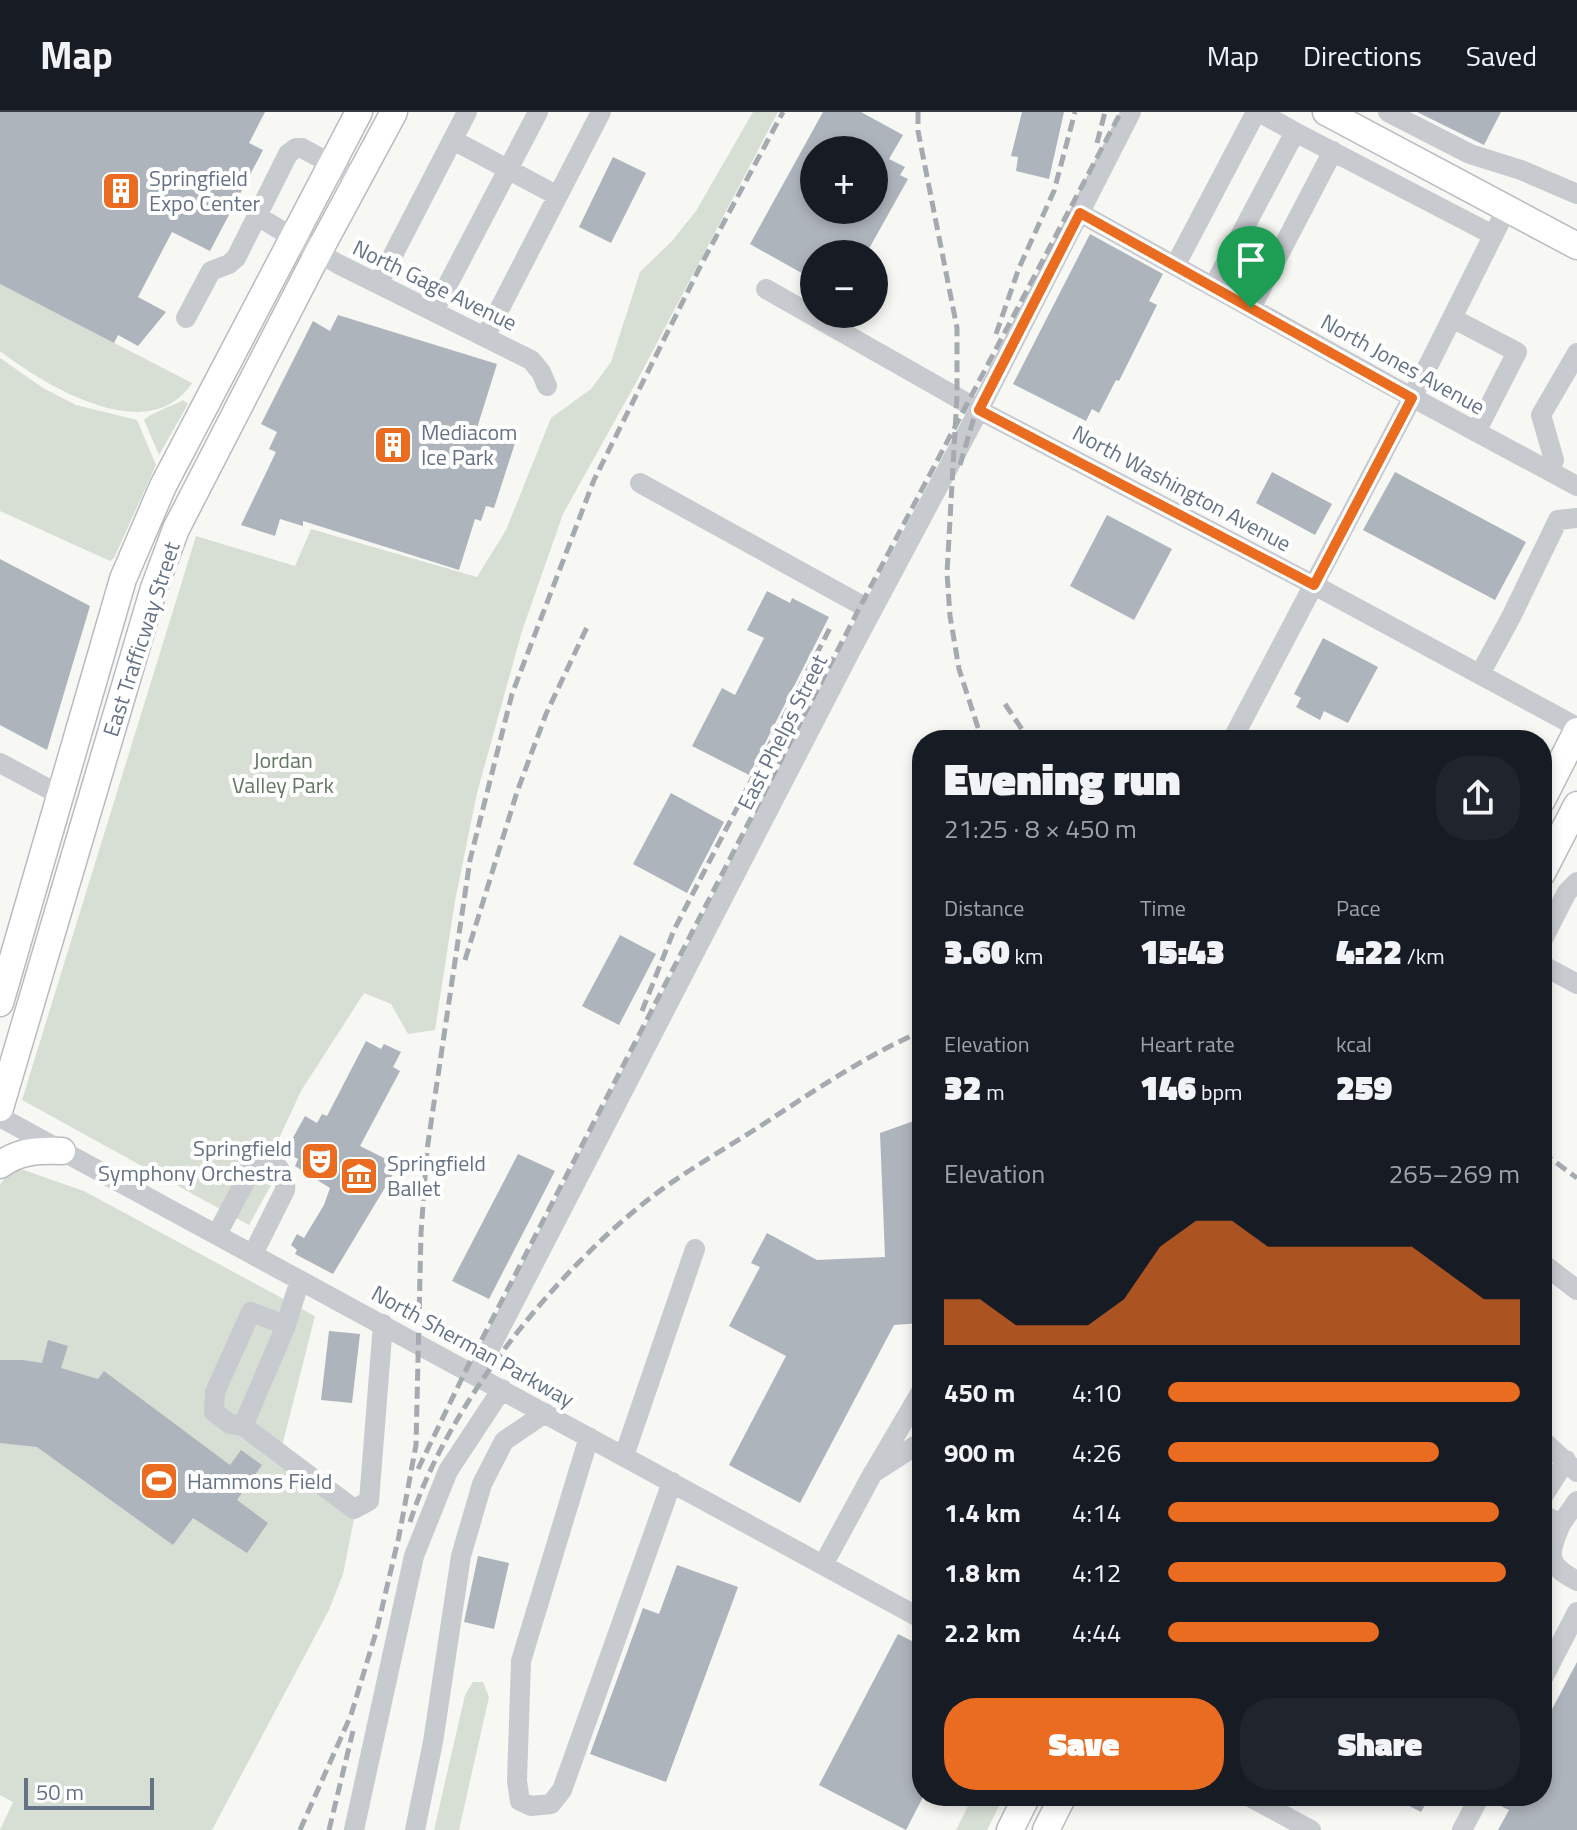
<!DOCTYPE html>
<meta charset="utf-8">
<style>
:root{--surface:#171b24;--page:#20242c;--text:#f1f3f6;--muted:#9ea1a6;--line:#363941;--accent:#ea6c21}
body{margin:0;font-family:"Titillium Web",sans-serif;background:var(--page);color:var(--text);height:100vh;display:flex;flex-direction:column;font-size:30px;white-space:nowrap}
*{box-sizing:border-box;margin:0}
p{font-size:26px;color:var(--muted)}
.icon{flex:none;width:44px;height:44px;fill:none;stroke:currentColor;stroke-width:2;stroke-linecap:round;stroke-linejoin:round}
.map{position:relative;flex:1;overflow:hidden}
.panel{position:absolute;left:912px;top:618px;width:640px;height:1076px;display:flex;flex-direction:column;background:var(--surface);border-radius:32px;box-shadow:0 4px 12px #0003}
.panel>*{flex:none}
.controls{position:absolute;left:800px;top:24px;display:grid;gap:16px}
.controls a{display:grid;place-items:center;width:88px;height:88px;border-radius:50%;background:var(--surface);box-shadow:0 4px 12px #0003;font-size:40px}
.scale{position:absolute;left:24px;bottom:20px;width:130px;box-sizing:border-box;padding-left:8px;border:4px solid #657386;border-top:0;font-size:22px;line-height:28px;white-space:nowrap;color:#657386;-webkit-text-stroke:6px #fff;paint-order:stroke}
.pin{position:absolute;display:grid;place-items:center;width:68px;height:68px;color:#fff;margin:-82px -34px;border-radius:50% 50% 50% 0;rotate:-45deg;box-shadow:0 0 8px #0007}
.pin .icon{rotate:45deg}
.round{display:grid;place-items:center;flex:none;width:84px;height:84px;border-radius:32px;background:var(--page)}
.headline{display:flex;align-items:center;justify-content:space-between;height:136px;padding:0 32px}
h1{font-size:44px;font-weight:800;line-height:60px}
.metrics{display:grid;grid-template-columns:repeat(3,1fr);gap:12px;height:136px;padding:8px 32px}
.metrics div{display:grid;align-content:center}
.metrics b{font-size:34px;font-weight:800}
.metrics small{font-size:22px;font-weight:400}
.metrics p{font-size:22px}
.chart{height:224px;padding:16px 32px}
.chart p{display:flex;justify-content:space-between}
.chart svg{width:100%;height:144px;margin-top:8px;fill:var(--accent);opacity:.7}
.action{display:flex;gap:16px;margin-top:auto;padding:16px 32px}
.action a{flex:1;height:92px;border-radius:32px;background:var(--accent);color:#fff;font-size:32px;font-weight:800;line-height:92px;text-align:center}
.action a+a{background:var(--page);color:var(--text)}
ul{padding:0 32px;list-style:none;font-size:26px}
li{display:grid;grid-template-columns:128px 96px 1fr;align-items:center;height:60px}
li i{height:20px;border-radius:10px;background:var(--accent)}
header{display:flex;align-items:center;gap:48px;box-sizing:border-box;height:112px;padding:0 40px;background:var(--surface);border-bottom:2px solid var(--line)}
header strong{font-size:38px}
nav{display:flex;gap:44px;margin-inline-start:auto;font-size:28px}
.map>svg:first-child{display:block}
.green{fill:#d7dfd5}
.building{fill:#aeb4bb;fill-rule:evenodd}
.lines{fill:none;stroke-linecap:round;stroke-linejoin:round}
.major-casing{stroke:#b8bbc0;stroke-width:29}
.minor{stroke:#c7cace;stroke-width:20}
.major{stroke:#fff;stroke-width:26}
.rail{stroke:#a5aab1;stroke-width:5;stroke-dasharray:12 6;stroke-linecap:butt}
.route-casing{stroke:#fff;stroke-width:16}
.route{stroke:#ea6c21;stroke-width:10}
.labels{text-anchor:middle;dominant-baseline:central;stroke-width:8;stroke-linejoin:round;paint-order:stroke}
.poi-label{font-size:22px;fill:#657386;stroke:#fff;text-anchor:start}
.street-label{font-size:22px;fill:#657386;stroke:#fff}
.park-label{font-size:22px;fill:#627860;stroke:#fff}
</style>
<header>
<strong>Map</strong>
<nav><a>Map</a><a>Directions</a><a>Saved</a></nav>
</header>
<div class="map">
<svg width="1577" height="1718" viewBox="0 0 1577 1718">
<rect width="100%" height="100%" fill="#f7f7f4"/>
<path class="green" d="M753,0H778L637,269L563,402L522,519L477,681L455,789L435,918L408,922L391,892L364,881L301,979L275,1035L286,1046L249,1113L22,988L196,424L295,454L311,417L477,465L506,418L551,306L591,277L611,250L640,160L672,129L696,99Z
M0,172L192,271C148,338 43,272 0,239Z
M0,246L43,276L76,293L137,308L156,353L114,446L110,449L0,399Z
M183,288L188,292L159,343L144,308C150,301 173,294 183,288Z
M15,1055L84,1079L315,1204L280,1342L356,1397L343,1462L329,1498L212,1718H0L13,1690L0,1683V1072Z
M473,1570H483L489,1585L459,1718H434L465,1583Z
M973,1684H1004L987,1718H956Z"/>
<path class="building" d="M0,0H265L249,31L263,38L210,139L172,120L138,185L166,200L138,234L118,223L114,231L0,172Z
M823,0H861L903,23L889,47L905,55L900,63L908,67L866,142H814V168L750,132ZM814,38H874V98H814Z
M1022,0H1064L1049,67L1016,59L1018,45L1011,44Z
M1417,0H1501L1484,33Z
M613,45L646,61L611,131L579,115Z
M1090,122L1163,162L1149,189L1157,193L1119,269L1116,268L1099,301L1092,297L1086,309L1013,272Z
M338,203L497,252L477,316L516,328L494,396L486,394L481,409L475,407L459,458L303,409V414L280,407L275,424L241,413L276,340L269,337L277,320L261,312L313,209L330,219Z
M1272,360L1332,392L1315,423L1256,391Z
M1395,360L1526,430L1495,488L1363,418Z
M1107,403L1172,437L1134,508L1070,474Z
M0,447L90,494L47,638L0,613Z
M767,479L790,491L792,486L829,505L749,663L692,634L722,576L735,583L764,526L747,518Z
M1323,526L1378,555L1348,611L1324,599L1320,608L1296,595L1301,586L1294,582Z
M671,681L724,710L687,781L633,752Z
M620,823L656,842L619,913L582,894Z
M366,929L381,937L384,932L401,940L393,955L400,959L360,1034L384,1046L387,1041L401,1049L333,1162L295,1142L297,1138L291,1133L297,1122L304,1126L324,1093L330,1076L295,1054L298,1047L285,1040L305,1004L317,1011L322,1002L327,1004Z
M922,1006V1211L894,1213L800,1391L729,1353L786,1244L729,1214L760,1155L751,1151L767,1121L817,1148L885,1145L880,1021Z
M518,1042L555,1059L489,1187L452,1169Z
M329,1219L360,1222L352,1291L321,1288Z
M48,1228L68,1234L61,1256L98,1267L104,1259L230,1353L241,1338L262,1353L237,1388L268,1411L247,1441L193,1406L173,1433L37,1335L0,1331V1248H23L42,1251Z
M478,1444L509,1451L494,1517L464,1510Z
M677,1453L738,1475L666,1670L590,1642L643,1496L659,1502Z
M898,1522L922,1534V1687L906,1718L819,1673Z
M1577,1550V1718H1498L1509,1698L1501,1694L1506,1684H1542V1616Z
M1390,1684H1430L1421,1700Z"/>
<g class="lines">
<defs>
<path id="major" d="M1326,0L1577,134
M1542,688L1577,619
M1542,761L1577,693
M0,891L123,467L163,374L359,0
M0,996L154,476L176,417L318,141L394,0
M0,1053C18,1039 39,1038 62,1039
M1010,1718L1027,1684
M1046,1718L1063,1684"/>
</defs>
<use href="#major" class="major-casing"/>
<path class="minor" d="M1259,0L1295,20
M1388,0L1470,42L1521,58L1577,82
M453,28L556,83
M1080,101L1395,276L1577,374
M257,104L338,152L531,248L541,260L547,274
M1175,154L1256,0
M378,172L467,0
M1213,175L1295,20L1493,123
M766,177L979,298L1314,473L1577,615
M1251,196L1333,39
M434,199L538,0
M186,206L211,159L229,152L236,146L288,42L296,36H302L358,67
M1452,206L1517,240L1476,320
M485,225L601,0
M1549,359L1554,348L1541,303L1577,241
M640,371L872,499
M1480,562L1511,505L1558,408L1577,406
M1232,628L1412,286L1507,96
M0,651L60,683
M1542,829L1567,780L1577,770
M1542,853L1577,872
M0,1005L922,1507
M217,1122L257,1047L261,1044C276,1050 287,1062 285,1078L253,1142
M1542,1151L1577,1178
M286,1213L251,1200L215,1280L214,1300L230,1312L243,1314L285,1216L286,1213L300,1168
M476,1263L851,538L979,298L1131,0
M243,1314L354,1397L369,1389L383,1212
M589,1325L521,1549L517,1669L520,1689L531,1694L551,1692L562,1678L672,1370
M1542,1328L1577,1360
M624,1344L695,1137
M875,1358L922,1278
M1542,1386L1566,1348
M1542,1402L1561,1412C1548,1442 1545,1452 1577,1469
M1561,1412L1577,1389
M823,1453L873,1361L915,1334H922
M1542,1568L1577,1500
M1248,1684L1311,1718
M354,1718L414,1444L448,1359L502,1277
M415,1718L433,1630L461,1444L482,1372L504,1329L545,1301
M1462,1718L1480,1684"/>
<use href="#major" class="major"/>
<path class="rail" d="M918,0V19L957,216V284L947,461L950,504L959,557L982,628
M1097,31L1105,0
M996,222L1019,156L1054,79L1075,0
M960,353L978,292
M1005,592L1029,628
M465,848L517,680L546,602L589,511
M642,899L674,818L832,512
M1542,1040L1577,1066
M418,1357L466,1258L861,493L1121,0
M410,1410C447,1294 553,1162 649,1087C685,1059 727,1036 765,1011C815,978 867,943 922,919
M300,1718L351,1603L377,1517L399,1424L416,1333L421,1121L427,1038L470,748L512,582L594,368L702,151L783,0
M329,1718L353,1619"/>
</g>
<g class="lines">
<defs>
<path id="route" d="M1080,101L1412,286L1314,473L979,298Z"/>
</defs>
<use href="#route" class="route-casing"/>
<use href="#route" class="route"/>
</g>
<defs>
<symbol id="building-square" viewBox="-11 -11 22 22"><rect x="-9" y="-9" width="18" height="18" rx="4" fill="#ea6c21" stroke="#fff"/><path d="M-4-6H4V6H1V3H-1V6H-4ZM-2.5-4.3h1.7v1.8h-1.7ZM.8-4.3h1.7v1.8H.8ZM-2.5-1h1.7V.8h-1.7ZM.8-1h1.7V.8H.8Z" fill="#fff"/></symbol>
<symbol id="theatre-square" viewBox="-11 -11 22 22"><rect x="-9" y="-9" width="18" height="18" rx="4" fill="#ea6c21" stroke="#fff"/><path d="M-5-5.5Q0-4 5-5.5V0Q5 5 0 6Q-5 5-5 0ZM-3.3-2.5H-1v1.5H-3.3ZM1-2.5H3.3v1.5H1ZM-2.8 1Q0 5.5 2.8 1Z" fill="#fff"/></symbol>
<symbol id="museum-square" viewBox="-11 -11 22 22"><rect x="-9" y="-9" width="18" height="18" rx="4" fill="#ea6c21" stroke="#fff"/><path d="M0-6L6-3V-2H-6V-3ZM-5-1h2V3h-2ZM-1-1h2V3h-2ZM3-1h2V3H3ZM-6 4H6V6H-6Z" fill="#fff"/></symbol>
<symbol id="stadium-square" viewBox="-11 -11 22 22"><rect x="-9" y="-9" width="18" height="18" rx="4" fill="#ea6c21" stroke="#fff"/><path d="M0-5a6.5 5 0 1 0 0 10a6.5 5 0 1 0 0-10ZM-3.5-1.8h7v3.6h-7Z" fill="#fff"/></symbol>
</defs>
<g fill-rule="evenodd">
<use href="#building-square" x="99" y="57" width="44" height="44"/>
<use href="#building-square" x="371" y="311" width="44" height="44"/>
<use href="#theatre-square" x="298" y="1027" width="44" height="44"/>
<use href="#museum-square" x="337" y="1042" width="44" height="44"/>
<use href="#stadium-square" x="137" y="1347" width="44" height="44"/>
</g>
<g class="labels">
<g class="poi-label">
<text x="149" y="66">Springfield<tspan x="149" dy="25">Expo Center</tspan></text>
<text x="421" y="320">Mediacom<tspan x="421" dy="25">Ice Park</tspan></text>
<text x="292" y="1036" text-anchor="end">Springfield<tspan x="292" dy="25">Symphony Orchestra</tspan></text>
<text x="387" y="1051">Springfield<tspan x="387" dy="25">Ballet</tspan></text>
<text x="187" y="1369">Hammons Field</text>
</g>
<g class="street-label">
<text transform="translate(435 173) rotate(26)">North Gage Avenue</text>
<text transform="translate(1403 252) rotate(29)">North Jones Avenue</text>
<text transform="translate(1182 376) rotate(28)">North Washington Avenue</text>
<text transform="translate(141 527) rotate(-72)">East Trafficway Street</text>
<text transform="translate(782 620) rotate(-63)">East Phelps Street</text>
<text transform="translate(473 1234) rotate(29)">North Sherman Parkway</text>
</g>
<g class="park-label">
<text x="283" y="648">Jordan<tspan x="283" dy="25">Valley Park</tspan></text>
</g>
</g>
</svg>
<div class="controls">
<a>+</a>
<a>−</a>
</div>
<div class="scale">50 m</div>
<div class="pin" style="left:1251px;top:196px;background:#1e9e55"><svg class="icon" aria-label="arrive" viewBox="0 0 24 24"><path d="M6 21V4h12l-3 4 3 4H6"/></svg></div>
<section class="panel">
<div class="headline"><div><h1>Evening run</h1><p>21:25 · 8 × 450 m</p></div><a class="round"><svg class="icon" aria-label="share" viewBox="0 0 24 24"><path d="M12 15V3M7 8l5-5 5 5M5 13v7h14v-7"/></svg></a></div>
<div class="metrics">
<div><p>Distance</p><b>3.60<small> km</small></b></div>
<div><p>Time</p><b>15:43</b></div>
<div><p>Pace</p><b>4:22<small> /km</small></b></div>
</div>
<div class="metrics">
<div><p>Elevation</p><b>32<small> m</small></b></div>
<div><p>Heart rate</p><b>146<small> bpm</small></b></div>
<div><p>kcal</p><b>259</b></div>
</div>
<div class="chart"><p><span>Elevation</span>265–269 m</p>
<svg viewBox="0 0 160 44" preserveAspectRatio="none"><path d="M0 44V30L10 30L20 38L30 38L40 38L50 30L60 14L70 6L80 6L90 14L100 14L110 14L120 14L130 14L140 22L150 30L160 30V44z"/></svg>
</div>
<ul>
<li><b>450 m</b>4:10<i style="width:100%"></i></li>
<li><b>900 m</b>4:26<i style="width:77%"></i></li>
<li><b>1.4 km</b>4:14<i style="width:94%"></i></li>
<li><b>1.8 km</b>4:12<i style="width:96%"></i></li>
<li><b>2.2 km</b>4:44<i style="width:60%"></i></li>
</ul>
<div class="action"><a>Save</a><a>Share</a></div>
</section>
</div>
